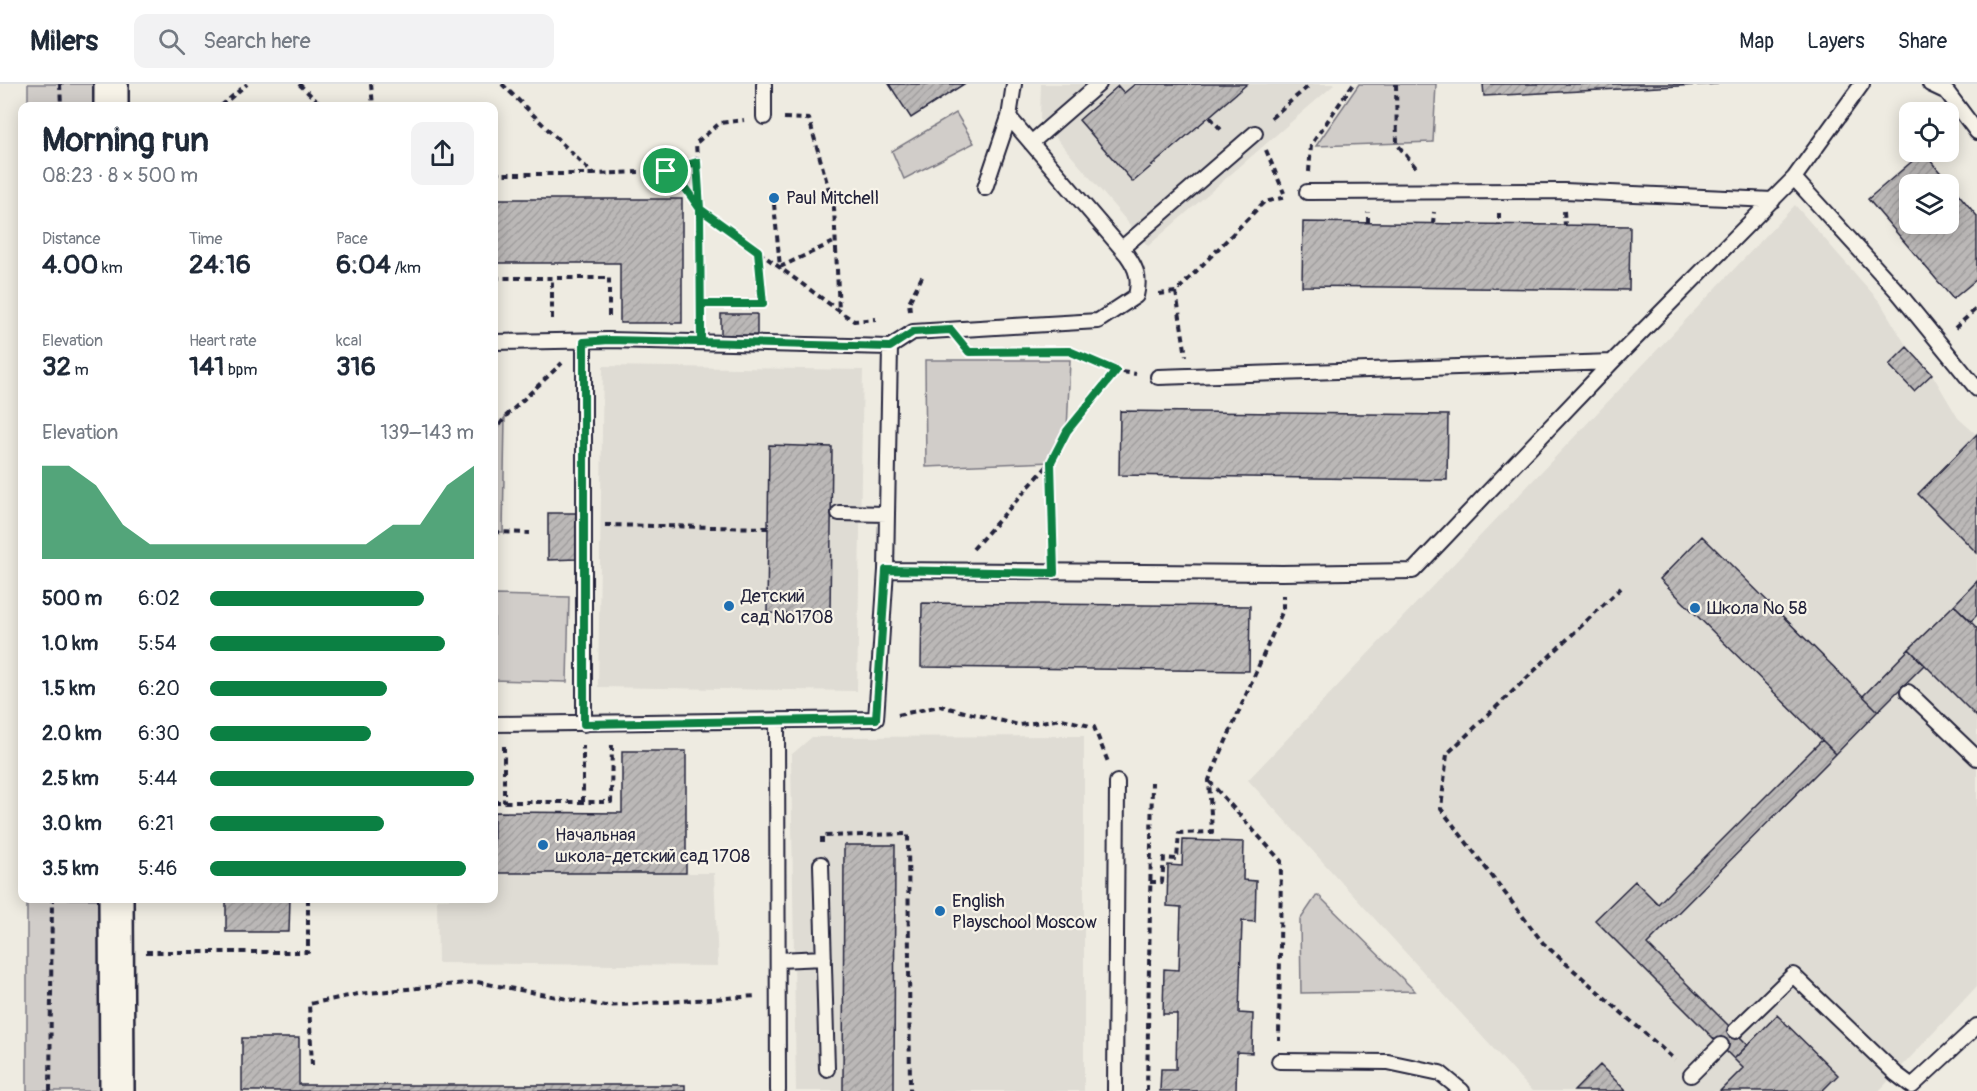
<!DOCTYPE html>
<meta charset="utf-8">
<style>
:root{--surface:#fff;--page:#f2f2f3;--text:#1f2937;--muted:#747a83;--line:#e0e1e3;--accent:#0b8043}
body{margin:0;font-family:Pangolin,sans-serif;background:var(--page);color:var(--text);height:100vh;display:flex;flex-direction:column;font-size:22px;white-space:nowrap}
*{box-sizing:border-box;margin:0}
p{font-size:20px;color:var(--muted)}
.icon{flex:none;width:33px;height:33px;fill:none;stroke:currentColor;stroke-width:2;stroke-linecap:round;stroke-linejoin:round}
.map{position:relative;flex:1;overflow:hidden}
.panel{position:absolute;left:18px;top:18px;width:480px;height:801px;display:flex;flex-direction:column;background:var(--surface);border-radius:12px;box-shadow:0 3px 15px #0003}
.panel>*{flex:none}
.controls{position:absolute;left:1899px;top:18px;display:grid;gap:12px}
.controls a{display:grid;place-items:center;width:60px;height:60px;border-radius:12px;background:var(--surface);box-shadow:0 3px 15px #0003;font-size:30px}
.pin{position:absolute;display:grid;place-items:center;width:51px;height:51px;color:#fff;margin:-26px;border:3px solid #fff;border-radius:50%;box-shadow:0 2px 6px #0007}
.round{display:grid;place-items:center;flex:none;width:63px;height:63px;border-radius:12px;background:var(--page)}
.overview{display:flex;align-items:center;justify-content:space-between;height:102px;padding:0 24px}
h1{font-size:33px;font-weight:700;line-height:45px}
.stats{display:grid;grid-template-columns:repeat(3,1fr);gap:9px;height:102px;padding:6px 24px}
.stats div{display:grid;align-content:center}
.stats b{font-size:26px;font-weight:700}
.stats small{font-size:16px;font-weight:400}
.stats p{font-size:16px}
.chart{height:168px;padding:12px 24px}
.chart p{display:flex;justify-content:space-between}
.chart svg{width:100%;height:108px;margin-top:6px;fill:var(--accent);opacity:.7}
ul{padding:0 24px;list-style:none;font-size:20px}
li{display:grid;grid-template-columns:96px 72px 1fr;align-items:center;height:45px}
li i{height:15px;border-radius:8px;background:var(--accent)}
header{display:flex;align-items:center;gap:36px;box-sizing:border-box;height:84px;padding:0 30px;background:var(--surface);border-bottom:2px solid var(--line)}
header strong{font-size:28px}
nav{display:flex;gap:33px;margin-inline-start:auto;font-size:21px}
.search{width:420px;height:54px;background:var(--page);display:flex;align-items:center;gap:15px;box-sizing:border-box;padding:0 21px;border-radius:12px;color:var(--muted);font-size:22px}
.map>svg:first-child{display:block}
.built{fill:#dfdcd4}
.green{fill:#d1cdc9;stroke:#7a7882;stroke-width:1.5}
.building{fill:url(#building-hatch);stroke:#22223b;stroke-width:1.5;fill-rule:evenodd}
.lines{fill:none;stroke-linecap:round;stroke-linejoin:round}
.lane-casing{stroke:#22223b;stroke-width:18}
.secondary-casing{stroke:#22223b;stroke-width:38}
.path{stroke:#22223b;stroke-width:4;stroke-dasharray:6 4.5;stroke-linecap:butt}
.lane{stroke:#f7f3e8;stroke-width:14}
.secondary{stroke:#f7f3e8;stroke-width:33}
.route-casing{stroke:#fff;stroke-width:12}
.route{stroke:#0b8043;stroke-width:8}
.poi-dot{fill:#1f6fb2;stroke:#f7f3e8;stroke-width:2}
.labels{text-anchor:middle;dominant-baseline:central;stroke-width:4.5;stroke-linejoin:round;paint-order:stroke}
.poi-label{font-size:18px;fill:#22223b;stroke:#f7f3e8;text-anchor:start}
</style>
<header>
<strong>Milers</strong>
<div class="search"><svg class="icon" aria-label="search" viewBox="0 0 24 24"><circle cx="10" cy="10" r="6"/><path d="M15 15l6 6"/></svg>Search here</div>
<nav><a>Map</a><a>Layers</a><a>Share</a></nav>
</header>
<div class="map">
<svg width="1977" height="1007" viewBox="0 0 1977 1007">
<defs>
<pattern id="building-hatch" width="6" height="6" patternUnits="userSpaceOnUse" patternTransform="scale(1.5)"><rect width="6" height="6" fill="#bbb8b7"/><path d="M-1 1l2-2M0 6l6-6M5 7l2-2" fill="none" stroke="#a09e9e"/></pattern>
</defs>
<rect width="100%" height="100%" fill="#eeebe1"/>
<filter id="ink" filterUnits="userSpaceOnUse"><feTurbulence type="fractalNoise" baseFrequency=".0167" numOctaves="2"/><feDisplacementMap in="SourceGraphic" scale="12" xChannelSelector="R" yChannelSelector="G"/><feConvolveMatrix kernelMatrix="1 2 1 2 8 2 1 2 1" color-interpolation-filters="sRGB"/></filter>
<g filter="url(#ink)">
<path class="built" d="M1041,0H1335L1148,162L1040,35Z
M1795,121L1880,218L1907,263L1932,290L1958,334L1977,351V902L1879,1007H1532L1248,696Z
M603,282L863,286L857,607L598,603Z
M1084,652V1007H796L791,671L812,653Z
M494,789H714L718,882L438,879L437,815L494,814Z"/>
<path class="green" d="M28,0H102V22H28Z
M1359,0H1436L1433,58L1316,62Z
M956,29L974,59L904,95L892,67Z
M925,276H1070L1067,347L1051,378L926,383Z
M505,333L503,448H494V350Z
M494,511L569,513L567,598L494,596Z
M1317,811H1318L1415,907L1301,909L1300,836Z
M27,815H104V1007H27Z"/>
<path class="building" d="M889,0H964L911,34Z
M1135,0H1247L1133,98L1079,36L1118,2L1124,9Z
M1483,0H1718L1484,12Z
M1923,68L1977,132V195L1953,215L1868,115ZM1910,100H1948V140H1910Z
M494,115H682V239H620V179H494Z
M1303,138L1630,142L1629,206L1302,202Z
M721,230H757V251L721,252Z
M1907,263L1932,290L1914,307L1889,281Z
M1120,327L1448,331L1447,396L1119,391Z
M1977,350V469L1918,410Z
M769,361L832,363L830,530L767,529Z
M548,429H577V475L548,476Z
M1702,452L1878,627L1836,670L1660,495Z
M1977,497V531L1971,537L1954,521Z
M922,519L1250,522L1249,587L921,583Z
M1954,521L1977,544V633L1909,565Z
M1909,565L1924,581L1878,627L1863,612Z
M1822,656L1836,670L1647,860L1748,961L1734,975L1595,836L1635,797L1658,820Z
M622,667H686V789H494V728L622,729Z
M1183,756L1244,758L1243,796L1256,797L1255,838L1242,837L1239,929L1253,930L1252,969L1237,968L1236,1007H1160L1161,985H1176L1177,930H1163L1164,885L1179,886L1181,823L1167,822L1168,781L1182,782Z
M844,761H895L894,1007H843Z
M226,814H290L289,848H226Z
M1777,931L1838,991L1822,1007H1720L1743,984L1734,975Z
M242,954H299V1001H685V1007H242Z
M1600,981L1626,1007H1574Z"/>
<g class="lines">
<defs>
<path id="lane" d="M764,0V33
M1930,0L1947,8L1977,48
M1031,59L1099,0
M1794,94L1897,207L1977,305
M985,104L1009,33L1014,0
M1307,108L1564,107L1773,116
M1122,164L1255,49
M494,258L609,256L890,263
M1158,293L1612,278
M839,429L887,430
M886,486L890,263L913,248L1098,237L1136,212C1140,195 1137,185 1127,171L1009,33
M1908,608L1977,674
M777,637L778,1007
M494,640L876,635L886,486L1282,489L1413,487L1612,278L1794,94L1862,0
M584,640V258
M821,780L827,985
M778,876L824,874
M1735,947L1793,891L1896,990L1912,1002L1977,942
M1279,977L1388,978L1440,989L1462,1007
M1691,991L1721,961
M1115,1007L1117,698"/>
<path id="secondary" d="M111,0V22
M116,814L117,1007"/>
</defs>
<use href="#lane" class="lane-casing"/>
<use href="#secondary" class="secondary-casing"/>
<path class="path" d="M60,0L61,22
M299,0L322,22
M371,0L373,22
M502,0L593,90L666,87L683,101L700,125L839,227L854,237L876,235
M1396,0L1397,60L1417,85
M221,22L247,0
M1210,33L1223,48
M784,34L809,35L834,124L839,227
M1271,34L1311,0
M1266,66L1284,109
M667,87L697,78
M1309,88L1311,61L1353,0
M494,90H593
M774,120L780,183L836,157
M1564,127L1565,142
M1499,129V141
M1368,139V128
M1433,140L1434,128
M494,194H609V236
M1176,208L1186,272
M1159,210L1176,208L1264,118L1287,113
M701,220H763L758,168
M910,227L909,218L924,189
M552,235V194
M701,236L700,125L696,59L720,39L744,36
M1955,244L1977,224
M1001,267H1069L1115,287L1136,290
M494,350L505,333L562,279
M1051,378L1054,467
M605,441L768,444
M494,448L530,449
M973,465L1051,378L1067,347L1115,287
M1621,504L1447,670L1441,725L1543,859L1675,976
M898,631L940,622L1019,641L1062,635L1094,643L1108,678
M504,662V718
M1209,697L1281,777L1279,956
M494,718H611L612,658
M583,718V661
M822,759V752L908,750L910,1007
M1150,798H1162L1164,774L1177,775L1179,749L1212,748L1209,696L1283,526V511
M146,868H308V814
M312,981L309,920L358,910L477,898L605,922L757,912
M50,1007L52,814
M1147,1007L1152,698"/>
<use href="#lane" class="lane"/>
<use href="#secondary" class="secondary"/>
</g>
</g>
<g class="lines" filter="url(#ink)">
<defs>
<path id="route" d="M666,87L683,101L700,125L701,258L609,256L584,258V640L876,635L886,486L1054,489L1051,378L1067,347L1116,287L1069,267L969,268L951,246L913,248L890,263L701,258V220H763L758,167L700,125L697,78L666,87"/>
</defs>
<use href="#route" class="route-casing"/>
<use href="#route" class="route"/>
</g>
<g class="poi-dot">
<circle cx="774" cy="114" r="6"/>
<circle cx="729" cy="522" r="6"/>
<circle cx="1695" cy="524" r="6"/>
<circle cx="543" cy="761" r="6"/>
<circle cx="940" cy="827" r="6"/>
</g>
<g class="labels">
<g class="poi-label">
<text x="786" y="114">Paul Mitchell</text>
<text x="741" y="512">Детский<tspan x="741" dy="21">сад №1708</tspan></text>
<text x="1707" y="524">Школа № 58</text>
<text x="555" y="751">Начальная<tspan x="555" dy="21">школа-детский сад 1708</tspan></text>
<text x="952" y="817">English<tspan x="952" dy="21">Playschool Moscow</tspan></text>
</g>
</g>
</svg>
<div class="controls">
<a><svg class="icon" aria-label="locate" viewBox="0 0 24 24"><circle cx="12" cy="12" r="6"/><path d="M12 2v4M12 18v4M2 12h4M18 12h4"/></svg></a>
<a><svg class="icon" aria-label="layers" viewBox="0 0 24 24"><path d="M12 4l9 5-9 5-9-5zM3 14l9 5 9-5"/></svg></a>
</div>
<div class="pin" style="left:666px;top:87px;background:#1e9e55"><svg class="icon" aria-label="arrive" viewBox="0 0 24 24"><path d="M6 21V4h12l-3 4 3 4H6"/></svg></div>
<section class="panel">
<div class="overview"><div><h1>Morning run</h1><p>08:23 · 8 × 500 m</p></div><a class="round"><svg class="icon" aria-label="share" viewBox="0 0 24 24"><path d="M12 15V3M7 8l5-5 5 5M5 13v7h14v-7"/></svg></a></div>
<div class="stats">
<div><p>Distance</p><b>4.00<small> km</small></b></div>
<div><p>Time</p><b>24:16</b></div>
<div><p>Pace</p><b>6:04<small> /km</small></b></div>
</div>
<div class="stats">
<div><p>Elevation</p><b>32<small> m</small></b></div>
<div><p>Heart rate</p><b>141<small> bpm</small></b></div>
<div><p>kcal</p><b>316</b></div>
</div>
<div class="chart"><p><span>Elevation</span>139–143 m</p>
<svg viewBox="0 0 160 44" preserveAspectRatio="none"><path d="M0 44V6L10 6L20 14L30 30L40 38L50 38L60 38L70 38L80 38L90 38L100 38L110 38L120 38L130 30L140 30L150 14L160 6V44z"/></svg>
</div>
<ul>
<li><b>500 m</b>6:02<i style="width:81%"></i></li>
<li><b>1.0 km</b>5:54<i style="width:89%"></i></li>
<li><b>1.5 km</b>6:20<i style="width:67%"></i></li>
<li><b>2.0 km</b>6:30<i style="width:61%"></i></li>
<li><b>2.5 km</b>5:44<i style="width:100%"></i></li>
<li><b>3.0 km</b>6:21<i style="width:66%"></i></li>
<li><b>3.5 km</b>5:46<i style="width:97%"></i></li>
</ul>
</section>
</div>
